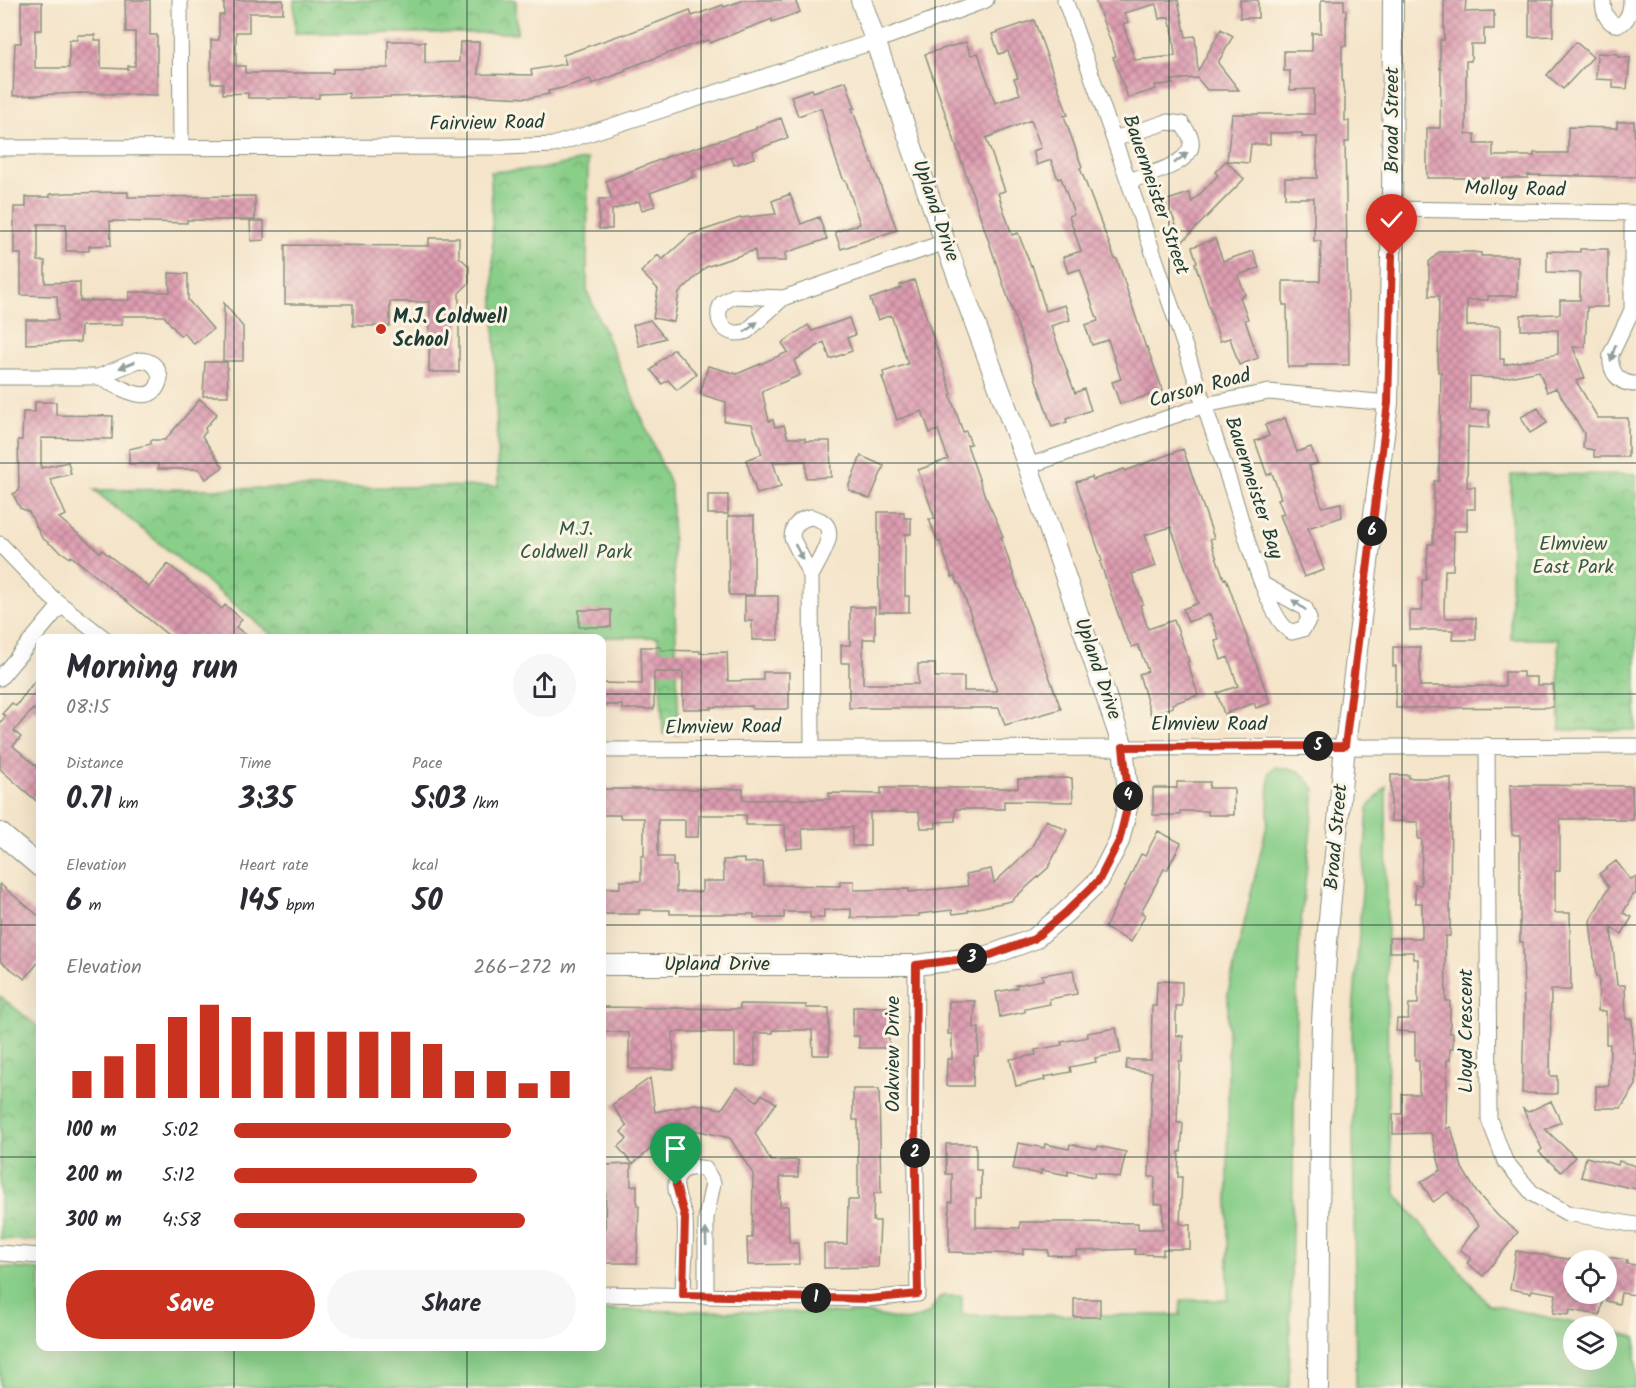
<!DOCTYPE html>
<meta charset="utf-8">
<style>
:root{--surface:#fff;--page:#f7f7f7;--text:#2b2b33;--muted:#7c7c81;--accent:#c8321e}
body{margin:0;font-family:Kalam,sans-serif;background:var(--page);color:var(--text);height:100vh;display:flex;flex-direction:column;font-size:22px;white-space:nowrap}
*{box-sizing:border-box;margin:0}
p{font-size:20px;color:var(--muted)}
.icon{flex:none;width:33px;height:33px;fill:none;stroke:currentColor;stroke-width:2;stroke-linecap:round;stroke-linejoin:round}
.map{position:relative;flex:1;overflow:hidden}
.details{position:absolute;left:36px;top:634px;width:570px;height:717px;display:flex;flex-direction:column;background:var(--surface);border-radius:12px;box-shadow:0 6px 24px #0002}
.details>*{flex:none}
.controls{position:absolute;left:1563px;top:1250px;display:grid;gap:12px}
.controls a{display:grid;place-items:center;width:54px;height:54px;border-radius:50%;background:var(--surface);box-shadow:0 6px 24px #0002;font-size:30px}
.pin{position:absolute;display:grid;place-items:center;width:51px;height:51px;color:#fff;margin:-62px -26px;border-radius:50% 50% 50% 0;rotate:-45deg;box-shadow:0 0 6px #0007}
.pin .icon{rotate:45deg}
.km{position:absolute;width:30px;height:30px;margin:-15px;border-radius:50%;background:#222;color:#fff;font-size:16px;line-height:30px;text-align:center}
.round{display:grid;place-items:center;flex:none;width:63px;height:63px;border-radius:32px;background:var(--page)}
.overview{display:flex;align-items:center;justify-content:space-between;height:102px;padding:0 30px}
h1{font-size:33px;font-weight:600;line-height:45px}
.figures{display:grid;grid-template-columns:repeat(3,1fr);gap:9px;height:102px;padding:6px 30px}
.figures div{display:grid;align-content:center}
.figures b{font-size:30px;font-weight:600}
.figures small{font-size:16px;font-weight:400}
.figures p{font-size:16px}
.chart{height:168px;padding:12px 30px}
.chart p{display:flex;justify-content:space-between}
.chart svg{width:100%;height:108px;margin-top:6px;stroke:var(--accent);stroke-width:6}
.primary-button{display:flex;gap:12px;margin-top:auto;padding:12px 30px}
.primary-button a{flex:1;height:69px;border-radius:36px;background:var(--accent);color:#fff;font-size:24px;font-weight:600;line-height:69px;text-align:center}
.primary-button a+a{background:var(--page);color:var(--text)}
ul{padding:0 30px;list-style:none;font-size:20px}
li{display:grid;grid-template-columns:96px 72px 1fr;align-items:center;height:45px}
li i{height:15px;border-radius:8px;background:var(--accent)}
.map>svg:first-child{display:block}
.grass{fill:#89ce89;stroke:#54865e;stroke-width:1.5}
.park{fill:url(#park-crowns);stroke:#54865e;stroke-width:1.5}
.building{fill:url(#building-cross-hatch);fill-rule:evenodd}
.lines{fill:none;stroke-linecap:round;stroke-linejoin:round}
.minor-casing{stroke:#8a907e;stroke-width:17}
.tertiary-casing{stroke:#8a907e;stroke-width:22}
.minor{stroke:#fff;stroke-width:15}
.tertiary{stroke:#fff;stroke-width:20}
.oneway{fill:#8f9e9a}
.route-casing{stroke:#fff;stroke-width:12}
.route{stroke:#c8321e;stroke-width:8}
.grid{fill:none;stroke:#1f3d34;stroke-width:1.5;stroke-opacity:0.55}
.poi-dot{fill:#c8321e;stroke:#fcf5e5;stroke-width:2}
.labels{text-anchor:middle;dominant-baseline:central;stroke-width:6;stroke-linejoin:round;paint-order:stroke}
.street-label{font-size:20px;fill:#1f3d34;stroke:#fcf5e5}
.poi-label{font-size:20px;font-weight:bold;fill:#1f3d34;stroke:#fcf5e5;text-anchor:start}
.park-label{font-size:20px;fill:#345a45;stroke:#fcf5e5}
</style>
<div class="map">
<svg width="1636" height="1388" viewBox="0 0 1636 1388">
<defs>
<pattern id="park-crowns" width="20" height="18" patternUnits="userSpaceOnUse" patternTransform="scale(1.5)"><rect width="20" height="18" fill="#89ce89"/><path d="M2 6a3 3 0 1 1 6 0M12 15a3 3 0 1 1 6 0" fill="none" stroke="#6fa871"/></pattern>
<pattern id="building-cross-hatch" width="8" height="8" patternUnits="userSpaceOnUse" patternTransform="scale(1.5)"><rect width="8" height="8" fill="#dd9cb0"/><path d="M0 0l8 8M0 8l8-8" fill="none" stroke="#b38090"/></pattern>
</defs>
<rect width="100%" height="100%" fill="#fcf5e5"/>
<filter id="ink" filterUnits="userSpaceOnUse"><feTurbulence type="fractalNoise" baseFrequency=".0167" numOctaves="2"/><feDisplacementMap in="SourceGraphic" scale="12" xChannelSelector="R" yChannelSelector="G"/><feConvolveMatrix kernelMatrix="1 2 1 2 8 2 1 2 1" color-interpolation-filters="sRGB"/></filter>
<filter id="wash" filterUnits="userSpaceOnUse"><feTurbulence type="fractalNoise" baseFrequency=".008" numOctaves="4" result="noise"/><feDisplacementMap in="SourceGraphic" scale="24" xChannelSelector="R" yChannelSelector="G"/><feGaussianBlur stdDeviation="1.35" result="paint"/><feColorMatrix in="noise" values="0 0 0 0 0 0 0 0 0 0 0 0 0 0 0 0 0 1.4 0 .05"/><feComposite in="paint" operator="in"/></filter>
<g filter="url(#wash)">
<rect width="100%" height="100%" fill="#f4e4c9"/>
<path class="grass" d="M1275,767L1299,771L1315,789L1300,931L1296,1014L1289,1388L0,1387V1267L40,1270V1347H602V1310L865,1313L906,1321L928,1314L941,1296H962V1315H1180L1181,1300H1228V993L1268,820L1269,772Z
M1386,786L1388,1124L1396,1194L1488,1304L1587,1326H1574V1359H1606L1607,1330L1636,1337V1388H1356L1352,1030L1368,808Z"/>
<path class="park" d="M294,0H516L517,33H295Z
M588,159L587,291L671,486L679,734H663L658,637L277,639L94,490L498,486L491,172L541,169Z
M1636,474V730H1560L1558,639H1511V475Z
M0,996L40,1028V1241L0,1239Z"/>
<g id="blocks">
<path class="building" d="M125,0H150V35H157V95L80,93L13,96L15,43H21V2H42V30H35V68H69V40H77V35H95V40H101V68L128,69V66H135V32H126Z
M224,0H283V13H249V32H236V66H245V73H333V69L388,68V41H405L425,42V63L459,62L460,42H479L478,74L532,75L531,70L566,64L563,55L623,34L624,35L690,10L692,16L723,5L724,7L744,0H795L800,12L772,22V19L710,43L709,40L688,46L625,69L626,71L592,84L590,79L562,88L548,91L549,94L529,98L465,95L349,98V93L319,94V98H248V93L223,94V83H211V40H219V15H224Z
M1095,0H1178L1186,37L1195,36L1198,71L1221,29L1233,36L1218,63L1239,90H1207L1197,78L1172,80L1173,84L1155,85L1156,89L1128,98L1113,57L1116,56ZM1156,4L1159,19L1169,17L1171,26H1172L1175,56L1135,60L1123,24L1128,22L1124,13Z
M1240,0H1258V18H1240Z
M1321,0H1344V10H1346V46H1342V77L1344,95H1345V121H1349V142H1345L1349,365H1307V367H1288L1287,305H1283V281H1320L1321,241H1314V198H1285V178H1317V137H1302V133H1270V144H1251L1249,163L1227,161L1232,114H1314V89L1290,90V71H1284V51H1312V33H1321Z
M1444,0H1466L1465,12L1494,11V29H1484V44H1471V61H1466V134H1475V144H1493V156H1534V153H1568V127L1617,128V122L1634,121L1636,177L1528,175V178H1427V128H1440L1441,69H1440V40H1444Z
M1529,0H1553V36L1529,37Z
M1034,20L1068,115L1064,116L1082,167L1080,168L1115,259H1117L1146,348L1147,347L1163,391L1120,404L1112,382L1121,379L1108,340L1092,345L1085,325L1098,321L1080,269L1068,273L1063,257L1081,251L1069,216L1074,214L1061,178L1058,179L1051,160L1037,165L1033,151L1041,148L1031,120L986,138L1005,191L998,193L1012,235L1018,233L1031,266L1032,265L1046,311L1065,305L1070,320L1051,326L1075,393L1084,389L1091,410L1066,419L1067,422L1052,427L925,54L966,42L971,55L978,53L995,103L1020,94L1014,79L1018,78L1008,51L999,54L992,34Z
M1576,42L1593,57L1563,89L1547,75Z
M1597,53L1618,54V57L1630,58L1627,89L1613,88V80L1596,79Z
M846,81L855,108H852L897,230L841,249L835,232L860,224L846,181H844L836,160L821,108L798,116L791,96L812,89L813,92Z
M781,118L788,138L752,151L754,158L734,165L731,157L691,171L693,177L650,193L655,206L642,210L639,201L612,210V229H599V199H612L606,181L672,155L756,129V127Z
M1226,161L1244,179L1182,242L1172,214H1169L1165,201L1189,193L1192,202L1218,175L1215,172Z
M128,192V197L255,196V220H187V223L110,221L111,245L89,246V251H66V224H38V261H45V283L80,282V301L129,300V292H170L169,273L188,274V300L213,329L194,344L184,333L180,336L164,316H122V325L81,326L80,342L26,344V320H58L57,296L21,295V254H14V207H26V197H50V194L67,193Z
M790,194L801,224L819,217L827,239L785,253L786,261H756L755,250L706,267L679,293L674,322L653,318L658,289L641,272L658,255L662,260L690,235L740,218L776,214L772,201Z
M250,221H264V240L251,241Z
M429,238H459V257L469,266V283L459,293V372H429L430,302H390V326H353V304H285V245L429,246Z
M1215,239L1223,261L1253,251L1259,268L1238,275L1245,295L1240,297L1248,319L1245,320L1258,358L1239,365L1230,338L1220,341L1195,263L1197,262L1192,247Z
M1580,249H1608V307H1587L1585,347H1573L1585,378L1576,381L1598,418H1628V457H1594V450L1583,448L1584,433L1556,388L1547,392L1539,371L1504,378L1470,377V410H1489V428L1468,427L1467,487H1475V509H1467V531H1454L1453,570H1445L1444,611L1445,618H1476V640H1452L1453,630H1410V611H1422V580H1426L1428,544H1433L1434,481H1439L1441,372H1438L1439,296H1429V262L1439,252H1472L1481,253V256H1518L1517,296H1488V300H1467V326H1500V359H1504V365L1558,354V330H1521V315L1560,314V300H1580V273L1547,272V251L1580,252Z
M914,280L952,394L950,395L963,432L966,431L971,444L967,445L985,496L998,524L1003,537H1001L1025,609L1061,709L1005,725L999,708H849V663H841V645H850V607H875V639H863V684H918V664H935V677H964V691H997L960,584H958L955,576L952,577L940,541L938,542L929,519H935L918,470L948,459L938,430L930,433L922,411L897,420L882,377H884L883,372L908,364L891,315L878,320L870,299L901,288L900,285Z
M224,303L243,327V361H223Z
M849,318L855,335L847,338L852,351L830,359L824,342L794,361L800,375L762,391L769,421L773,420L775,427L784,425L788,438H805V441H830L831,477L806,478V461L773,462L781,487L757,494L746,460L762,454L752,424L724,421L726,402L700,394L708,366L737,374L788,352L782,343L808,325L812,331Z
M650,320L665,338L639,346L633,325Z
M674,349L697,374L677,390L668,380L662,384L651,370L657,365L656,364Z
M205,362H227L228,396H203Z
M200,399L217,414L205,428L206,432L202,436L223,467L206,479L199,469H158V464H129V449L151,444V440H165Z
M35,402H56V415L113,416L112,439L41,438V468L68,462L71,474L50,479L66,515L59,518L100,552L102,550L149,587L168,564L222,609L225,605L242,619L236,627L251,639H173L71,556L70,558L42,538L29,512L20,508L13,494L19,491L18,440H22L23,412H35Z
M1538,408L1547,423L1530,433L1521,417Z
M1285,418L1297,452L1311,447L1317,463L1309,466L1322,507L1341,503L1342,517L1308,528L1324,570L1304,577L1280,515L1284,514L1278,499L1281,498L1272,473L1267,475L1255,441L1269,436L1265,425Z
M1183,449L1214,538L1210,539L1224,579L1226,578L1270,703L1256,708L1254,703L1224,714L1217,693L1238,686L1228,657L1221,660L1215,641L1219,640L1210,614L1188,622L1183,609L1198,603L1171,527L1145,535L1156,566L1132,574L1143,604L1140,605L1148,629L1174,620L1189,661L1187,662L1198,695L1172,704L1173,707L1151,715L1139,674L1148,671L1138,645L1132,647L1125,634L1100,562L1102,561L1076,482L1092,477L1093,480L1124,469L1125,471Z
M861,456L884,466L870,499L849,490V485Z
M708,495H728V514H708Z
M878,512H904V518H911V534H905V596H909V612H879Z
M728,516H754V595H729Z
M745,596H778V640H752V621H745Z
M579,610H611V627H579Z
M641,647H661V650L700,651V653L727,652L728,681L763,680V672H789V709H752V706L711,707V709H683V672H654V709H622V705H602V683L642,684Z
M1393,647H1420V686H1505V672H1523V677H1537V685H1554L1553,707L1396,708V666H1393Z
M40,674V705L35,711L33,709L14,731L21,737L13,746L40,769V804L0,769V721L1,722L6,716L2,714L12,703L16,706Z
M1391,775H1409V778H1451L1450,936H1445L1446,1001H1450V1033H1453V1049H1450V1060H1447L1446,1129L1451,1127L1462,1168L1477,1193L1499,1217L1518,1232L1483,1276L1467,1263L1471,1258L1460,1249L1479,1225L1448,1192L1433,1202L1421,1182L1441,1170L1431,1133L1393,1134V1114H1402V1094H1419V1060H1415V1032L1396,1031L1397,1019H1408L1409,1004H1418V959H1413V952H1389V938H1422V903H1415V885H1421L1422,839H1418V822L1391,821Z
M1072,778L1073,802L1004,801V809H955V821L936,822V828H921L919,812H870V846H852V827L802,829L803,848L786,849L785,825H746V815H699L698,837H685V820H658V857H673V866H676V892H702V881H724L723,860L744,859V863L763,862L764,885L840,886V881H854V890L909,889V892L968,886L966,874L991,869L994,883L1031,848L1046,820L1067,830L1048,868L1011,901L968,910V912L953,914L952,910L919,914V916L874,917L851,918V909L824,910V918H810V912H784V918H754V914H670V910H639V914H602V888H620V881H641V856H644V818H620V815H602V789H743V800L829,799V793L881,794V788H1018V779Z
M1177,782H1210L1209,788H1234V815H1208V811H1180V815H1153V788H1177Z
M1510,785L1632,786L1633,820H1615L1614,818L1560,819V871H1555V913H1570L1571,990H1551L1550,1076H1557V1094L1522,1093L1524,1014L1523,942H1520V835H1512Z
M1158,831L1181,843L1167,870L1164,869L1141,912L1145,915L1131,942L1105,928L1141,854L1145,856Z
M1616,861L1630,879L1636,877V894L1633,895L1623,913L1632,917L1622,934L1611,928L1617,985H1625L1626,1019H1632L1633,1053H1636V1085L1621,1108H1596V1086H1609L1610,1044H1606V1011H1598L1599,976H1596L1590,921L1609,887L1599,874Z
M0,884L40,917V960L25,979L0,961Z
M1073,970L1077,994L1049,999L1050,1004L1025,1009V1012L1000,1017L996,992L1017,988L1016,985L1043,980L1042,975Z
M1157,981L1182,982V1006H1176V1035L1183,1036L1182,1061H1179L1177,1123H1183L1181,1152H1179L1178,1177H1182L1180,1224L1190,1225V1249H1163V1255L1135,1254V1249L1076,1251V1256L1048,1255V1250L1023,1249V1254L949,1252V1202H952V1174H946V1144H976V1170H981V1198H976V1227L1020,1228V1222H1074L1138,1223V1229H1163V1204H1154L1155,1177H1149L1152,1072L1126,1069L1127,1060H1151L1152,1006H1156Z
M949,1001H975L974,1028H979L978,1056H974L973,1086H946L947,1059H952V1034H948Z
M740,1004L806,1005V1008H829V1055H813L812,1030H773V1033H755V1066H735V1032H673L674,1069H629V1033L602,1031V1007L740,1009Z
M853,1007H888L889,1048H859V1036H853Z
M1116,1028L1121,1053L1095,1058L1096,1062L1070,1067L1071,1072L1044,1077L1045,1080L1016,1086L1010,1059L1036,1055L1035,1050L1062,1045L1061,1042L1088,1037L1087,1033Z
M650,1078L655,1112L696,1104L722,1109L737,1087L757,1101L762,1094L776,1103L755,1133L771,1161L798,1160V1177H780V1206H788L789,1243H798L799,1264L748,1265L747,1238H752L753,1174L730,1138L695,1130L667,1135L633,1164L618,1147L627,1139L621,1132L627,1126L612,1105Z
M853,1089H879L881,1193H874L873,1221H880L878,1267L824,1268V1244H847L848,1200H858V1120H853Z
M1551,1101L1561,1122L1545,1129L1575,1157L1561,1172L1539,1152L1542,1149L1523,1109L1528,1112Z
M1018,1143L1044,1148L1045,1144L1069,1149L1070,1144L1097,1149L1098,1146L1126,1152L1120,1178L1095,1172L1094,1177L1068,1171V1175L1041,1170V1174L1013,1169Z
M1586,1157L1618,1165L1619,1161L1636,1166V1189L1581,1177Z
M631,1164V1186L637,1185V1206H639L637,1263H602V1235H605L606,1165Z
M1516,1251L1574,1260V1293H1604L1600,1315L1570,1310L1569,1315L1553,1313L1556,1294L1532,1290L1531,1293L1510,1289Z
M1608,1257L1627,1260L1626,1264L1636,1265V1295L1621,1293L1619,1304L1606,1301V1260Z
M1074,1299H1100V1317H1074Z"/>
</g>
</g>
<g filter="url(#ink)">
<use href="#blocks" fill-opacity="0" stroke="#8a907e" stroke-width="1.5"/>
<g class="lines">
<defs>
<path id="minor" d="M180,0L181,147
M1065,0C1123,164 1180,328 1233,493C1241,519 1269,625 1292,632L1303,629L1309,619L1305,608L1262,584
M1603,0C1603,32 1631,33 1631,0
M1114,139L1167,122L1182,124C1184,128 1188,132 1190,136C1200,164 1147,174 1129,181
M0,148L504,147L553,145L876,41L986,0
M1392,209L1636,213
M1632,213V310L1611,354C1609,371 1618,384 1636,384
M783,298L747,331C727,339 712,321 722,303L734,296L783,298L945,242
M0,377H98L139,360C151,360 158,366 160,378C154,412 117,385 98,377
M1028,466L1205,405L1269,392L1388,403
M0,544L51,597L105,639
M811,576C820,557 846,524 811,517C799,519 792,526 792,538L811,576L812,748
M0,678L61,605
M1487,745L1489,1119L1505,1161L1533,1194L1567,1213L1636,1225
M602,750L1636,746
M0,1253L40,1256
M602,1294L869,1299L918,1294L915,1119L916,965
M683,1295C683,1270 687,1244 685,1219C683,1207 672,1191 677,1178C682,1167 695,1166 705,1169L713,1183L706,1218V1295"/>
<path id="tertiary" d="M0,833L40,867
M602,965H916L988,956L1034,939L1065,913L1099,880L1119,841L1129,800L1123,747L1028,466L945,242L861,0
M1318,1388L1320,1110L1322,1022L1327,941L1345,746L1388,403L1392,209L1393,0"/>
</defs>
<use href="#minor" class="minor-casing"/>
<use href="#tertiary" class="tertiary-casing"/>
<use href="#minor" class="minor"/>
<use href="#tertiary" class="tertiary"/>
</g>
<defs><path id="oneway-solid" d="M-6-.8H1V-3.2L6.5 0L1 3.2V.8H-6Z" transform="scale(1.5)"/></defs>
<g class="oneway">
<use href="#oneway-solid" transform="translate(1181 158) rotate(-38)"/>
<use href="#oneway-solid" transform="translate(751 327) rotate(-38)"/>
<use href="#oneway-solid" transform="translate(1613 353) rotate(107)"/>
<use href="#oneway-solid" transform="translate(127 365) rotate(158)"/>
<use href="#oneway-solid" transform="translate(799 552) rotate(63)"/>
<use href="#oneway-solid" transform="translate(1299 605) rotate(-143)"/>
<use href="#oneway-solid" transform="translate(706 1237) rotate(-91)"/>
</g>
</g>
<g class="lines" filter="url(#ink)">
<defs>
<path id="route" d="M676,1185L685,1218L683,1295L869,1299L918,1294L915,1119L916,965L988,956L1034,939L1065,913L1099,880L1119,841L1129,800L1123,747L1345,746L1388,403L1392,256"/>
</defs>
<use href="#route" class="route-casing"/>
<use href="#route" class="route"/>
</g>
<path class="grid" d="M234,0V639M467,0V639M701,0V1388M935,0V1388M1169,0V1388M1402,0V1388M0,231H1636M0,463H1636M0,694H40M602,694H1636M0,925H40M602,925H1636M0,1157H40M602,1157H1636M234,1347V1388M467,1347V1388"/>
<circle class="poi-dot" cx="381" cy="329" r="6"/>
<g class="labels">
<g class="street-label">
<text transform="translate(1393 120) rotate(-90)">Broad Street</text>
<text transform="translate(487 124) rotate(-1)">Fairview Road</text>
<text transform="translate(1515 190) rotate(1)">Molloy Road</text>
<text transform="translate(1155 195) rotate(71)">Bauermeister Street</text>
<text transform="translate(935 211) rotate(71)">Upland Drive</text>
<text transform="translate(1200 389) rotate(-15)">Carson Road</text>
<text transform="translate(1253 488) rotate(72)">Bauermeister Bay</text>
<text transform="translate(1097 669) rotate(71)">Upland Drive</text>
<text x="1209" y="725">Elmview Road</text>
<text transform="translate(723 728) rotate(-1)">Elmview Road</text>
<text transform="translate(1337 837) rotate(-85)">Broad Street</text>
<text x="717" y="965">Upland Drive</text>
<text transform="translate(1467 1031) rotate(-90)">Lloyd Crescent</text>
<text transform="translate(894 1054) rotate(-90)">Oakview Drive</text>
</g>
<g class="poi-label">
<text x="393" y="318">M.J. Coldwell<tspan x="393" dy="23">School</tspan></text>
</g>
<g class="park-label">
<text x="576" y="530">M.J.<tspan x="576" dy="23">Coldwell Park</tspan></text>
<text x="1573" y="545">Elmview<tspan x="1573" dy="23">East Park</tspan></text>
</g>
</g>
</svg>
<div class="controls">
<a><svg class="icon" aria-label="locate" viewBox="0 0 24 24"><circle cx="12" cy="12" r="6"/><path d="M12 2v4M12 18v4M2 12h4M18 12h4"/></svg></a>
<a><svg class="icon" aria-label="layers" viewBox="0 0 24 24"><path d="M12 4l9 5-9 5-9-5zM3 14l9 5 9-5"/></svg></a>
</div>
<div class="pin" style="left:676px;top:1185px;background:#1e9e55"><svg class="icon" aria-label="arrive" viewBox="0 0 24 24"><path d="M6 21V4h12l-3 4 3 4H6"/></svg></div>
<div class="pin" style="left:1392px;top:256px;background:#d93025"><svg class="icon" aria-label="check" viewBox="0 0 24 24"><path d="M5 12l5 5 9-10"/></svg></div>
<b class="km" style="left:816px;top:1298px">1</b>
<b class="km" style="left:915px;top:1153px">2</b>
<b class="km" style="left:972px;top:958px">3</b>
<b class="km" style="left:1128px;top:796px">4</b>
<b class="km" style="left:1318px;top:746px">5</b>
<b class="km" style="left:1372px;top:531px">6</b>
<section class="details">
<div class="overview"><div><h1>Morning run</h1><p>08:15</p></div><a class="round"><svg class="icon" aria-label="share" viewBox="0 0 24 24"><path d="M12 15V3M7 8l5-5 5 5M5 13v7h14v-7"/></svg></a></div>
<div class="figures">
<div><p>Distance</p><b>0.71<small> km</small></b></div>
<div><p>Time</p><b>3:35</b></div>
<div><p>Pace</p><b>5:03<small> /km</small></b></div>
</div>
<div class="figures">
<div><p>Elevation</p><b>6<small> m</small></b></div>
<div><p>Heart rate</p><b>145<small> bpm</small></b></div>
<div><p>kcal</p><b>50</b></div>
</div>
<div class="chart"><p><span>Elevation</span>266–272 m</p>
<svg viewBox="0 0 160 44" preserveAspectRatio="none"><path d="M5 44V33M15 44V27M25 44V22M35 44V11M45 44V6M55 44V11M65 44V17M75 44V17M85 44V17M95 44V17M105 44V17M115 44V22M125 44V33M135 44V33M145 44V38M155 44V33"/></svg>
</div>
<ul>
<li><b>100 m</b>5:02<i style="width:81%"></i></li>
<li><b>200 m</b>5:12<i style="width:71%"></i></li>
<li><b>300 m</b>4:58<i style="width:85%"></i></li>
</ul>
<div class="primary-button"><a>Save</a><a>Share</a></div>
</section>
</div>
